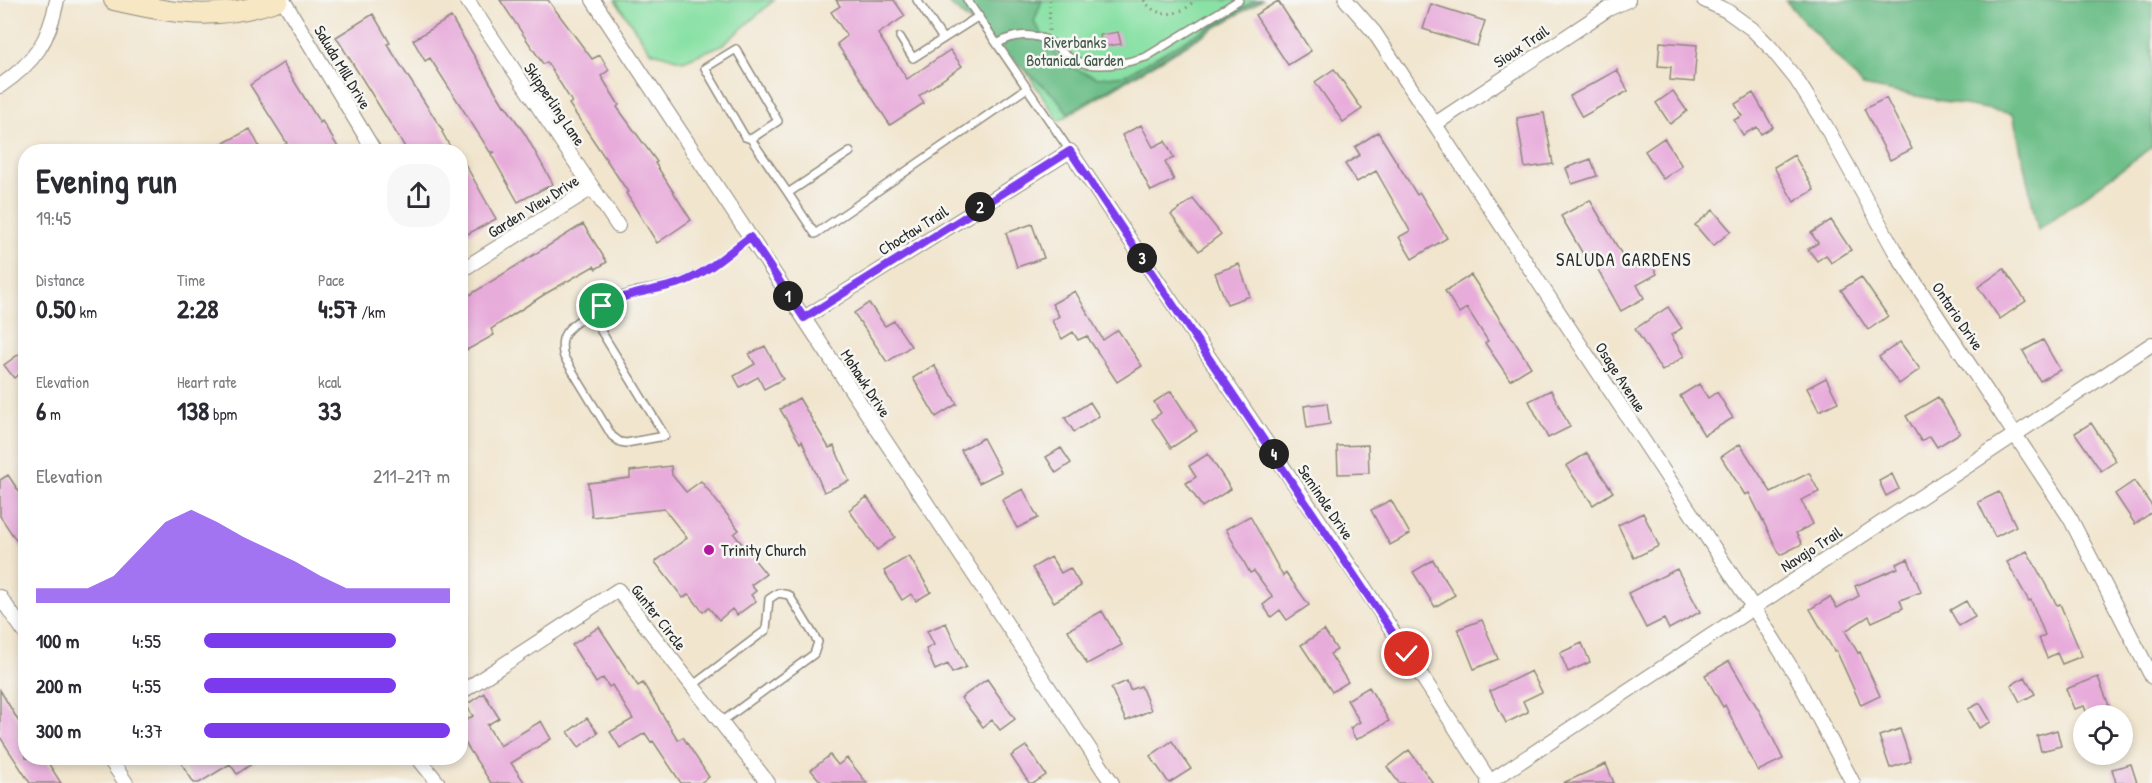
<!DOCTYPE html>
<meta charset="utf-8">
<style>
:root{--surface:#fff;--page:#f7f7f7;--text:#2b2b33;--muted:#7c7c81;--accent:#7c3aed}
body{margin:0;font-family:"Patrick Hand",sans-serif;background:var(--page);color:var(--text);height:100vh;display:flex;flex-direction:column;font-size:22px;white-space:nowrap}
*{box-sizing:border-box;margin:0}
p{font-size:20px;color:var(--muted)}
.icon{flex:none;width:33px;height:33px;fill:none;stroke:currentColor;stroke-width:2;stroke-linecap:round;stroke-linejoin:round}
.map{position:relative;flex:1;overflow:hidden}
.drawer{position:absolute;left:18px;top:144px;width:450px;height:621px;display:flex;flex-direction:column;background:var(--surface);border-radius:24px;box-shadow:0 3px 9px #0003}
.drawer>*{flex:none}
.buttons{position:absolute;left:2073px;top:705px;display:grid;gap:12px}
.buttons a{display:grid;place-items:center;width:60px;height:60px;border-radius:50%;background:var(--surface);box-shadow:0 3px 9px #0003;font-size:30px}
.pin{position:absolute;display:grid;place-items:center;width:51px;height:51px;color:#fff;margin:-26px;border:3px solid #fff;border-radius:50%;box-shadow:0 2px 6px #0007}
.km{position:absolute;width:30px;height:30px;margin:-15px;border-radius:50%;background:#222;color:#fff;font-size:16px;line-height:30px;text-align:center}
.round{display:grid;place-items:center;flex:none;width:63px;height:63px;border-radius:24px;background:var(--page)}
.head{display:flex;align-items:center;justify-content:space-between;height:102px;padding:0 18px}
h1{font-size:33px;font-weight:800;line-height:45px}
.stats{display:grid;grid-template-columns:repeat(3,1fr);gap:9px;height:102px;padding:6px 18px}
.stats div{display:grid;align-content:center}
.stats b{font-size:26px;font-weight:800}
.stats small{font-size:16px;font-weight:400}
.stats p{font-size:16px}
.chart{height:168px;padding:12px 18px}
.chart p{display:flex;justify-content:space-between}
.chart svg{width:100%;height:108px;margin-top:6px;fill:var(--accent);opacity:.7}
ul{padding:0 18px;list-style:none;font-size:20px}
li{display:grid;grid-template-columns:96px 72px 1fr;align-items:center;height:45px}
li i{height:15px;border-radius:8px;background:var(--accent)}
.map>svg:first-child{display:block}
.green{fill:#89e1a5;stroke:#5a8668;stroke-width:1.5}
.forest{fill:#6ebf8a;stroke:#4c755a;stroke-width:1.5}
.building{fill:#e8acdb}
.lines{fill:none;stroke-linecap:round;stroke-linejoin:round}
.lane-casing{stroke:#8e887c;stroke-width:10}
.street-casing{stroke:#8e887c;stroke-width:16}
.secondary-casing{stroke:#8e887c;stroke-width:22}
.path{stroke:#8e887c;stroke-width:3;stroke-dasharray:1.5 4.5;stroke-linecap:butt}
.lane{stroke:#fff;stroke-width:7}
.street{stroke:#fff;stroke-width:14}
.secondary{stroke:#f7e8c3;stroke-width:20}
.route-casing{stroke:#fff;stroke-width:12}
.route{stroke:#7c3aed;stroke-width:8}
.poi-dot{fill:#b5179e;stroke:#f6f6f2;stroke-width:2}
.labels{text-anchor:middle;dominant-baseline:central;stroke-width:5;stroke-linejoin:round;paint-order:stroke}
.park-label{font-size:16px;fill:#42584a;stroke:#f6f6f2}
.street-label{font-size:16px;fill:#2b2b2b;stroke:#f6f6f2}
.poi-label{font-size:16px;fill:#2b2b2b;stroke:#f6f6f2;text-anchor:start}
.neighbourhood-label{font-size:18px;letter-spacing:1.5px;fill:#2b2b2b;stroke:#f6f6f2}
</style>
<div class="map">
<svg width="2152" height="783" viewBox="0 0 2152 783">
<rect width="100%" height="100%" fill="#f6f6f2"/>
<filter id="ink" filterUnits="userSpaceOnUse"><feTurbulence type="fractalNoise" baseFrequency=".0167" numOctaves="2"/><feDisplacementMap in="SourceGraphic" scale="12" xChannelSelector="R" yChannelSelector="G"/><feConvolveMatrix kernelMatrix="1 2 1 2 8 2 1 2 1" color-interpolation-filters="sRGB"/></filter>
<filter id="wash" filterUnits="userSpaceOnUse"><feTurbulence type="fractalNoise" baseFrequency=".008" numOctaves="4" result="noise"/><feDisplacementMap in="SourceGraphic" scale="24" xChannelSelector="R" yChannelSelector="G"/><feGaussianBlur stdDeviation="1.35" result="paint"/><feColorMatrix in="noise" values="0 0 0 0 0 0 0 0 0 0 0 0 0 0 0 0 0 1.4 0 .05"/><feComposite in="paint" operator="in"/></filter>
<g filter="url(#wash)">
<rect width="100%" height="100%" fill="#f1e5ce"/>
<path class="green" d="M615,0H774L724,44L683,61L650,51Z
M979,0H1262L1059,121Z"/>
<path class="forest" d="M945,0H1042L1034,22L1062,64L1098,78L1125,75L1256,0H1262L1068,113L1057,98Z
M1785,0H2152V147L2038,230L2013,114L1863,86Z"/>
<g id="blocks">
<path class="building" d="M500,0H548L592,59L600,55L609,70L601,76L619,105L617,107L657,162L655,163L691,220L657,243L626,193L628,192L569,104L572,102L547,62L543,64Z
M836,0H894L905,16L878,34L907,79L950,50L962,66L919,96L924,103L890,125L837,44L847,36L831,12L840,6Z
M1278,1L1311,51L1288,65L1255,15Z
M1431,4L1485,21L1477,46L1423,29Z
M373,14L390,43L387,44L443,131L442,132L453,152H408L336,37Z
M451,17L504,106L505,105L525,134L553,184L518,202L491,154L495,152H490L430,58L425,61L413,40Z
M1118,32L1121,44L1102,47L1100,35Z
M1660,42L1697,45L1694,82L1670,80L1671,67L1658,66Z
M283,63L320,123L322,121L341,152H274L287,143L250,85Z
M1334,69L1362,109L1343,122L1315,82Z
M1617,70L1628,91L1582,117L1570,96Z
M1673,91L1687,111L1670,124L1656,103Z
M1753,93L1773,127L1761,134L1757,127L1743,135L1734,120L1742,116L1735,104Z
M1886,98L1912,149L1890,160L1864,109Z
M1544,113L1553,164L1525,168L1517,118Z
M1141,125L1153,147L1165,141L1174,158L1165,162L1174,180L1151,191L1122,135Z
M250,129L262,152H207Z
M1378,132L1417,195L1420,193L1447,238L1412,259L1399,237L1410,231L1376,171L1357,182L1345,164L1360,155L1355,147Z
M1664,138L1682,166L1663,179L1645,151Z
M460,155L496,219L460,238Z
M1794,155L1814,190L1794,202L1774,167Z
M1591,159L1597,176L1572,184L1566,168Z
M1193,199L1221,234L1199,251L1171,215Z
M1590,200L1628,265L1647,255L1657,274L1637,285L1644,298L1621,311L1592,259L1587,261L1561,216Z
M1713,210L1731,231L1713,246L1695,225Z
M1831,220L1851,250L1831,263L1826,255L1817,261L1808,249L1818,243L1811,233Z
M583,224L607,262L596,269L594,266L545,294L491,329L494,335L467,350L460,339V301Z
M1032,224L1044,258L1017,267L1006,233Z
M1239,264L1250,296L1227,304L1215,273Z
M2004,269L2026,301L2000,319L1978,287Z
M1471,275L1531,367L1510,380L1485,343L1488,341L1467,308L1459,313L1445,291Z
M1861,277L1888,316L1868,330L1841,290Z
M1075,291L1103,340L1118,330L1142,366L1117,382L1087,336L1078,340L1073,332L1062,339L1052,321L1059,316L1052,304Z
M869,303L885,326L894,321L911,346L887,362L854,313Z
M1668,307L1682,328L1671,335L1684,356L1662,371L1635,329Z
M2043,340L2060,370L2040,381L2023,351Z
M1900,342L1920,369L1899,384L1879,357Z
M765,346L783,379L764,389L758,377L740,387L734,376L755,364L749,354Z
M26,349V369L14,378L4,365Z
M934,365L957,404L936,417L913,378Z
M1826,378L1838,402L1819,411L1807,388Z
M1699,384L1708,398L1717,392L1733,418L1704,435L1680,396Z
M1551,390L1570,427L1548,438L1529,401Z
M1171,391L1197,431L1171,448L1152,419L1161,413L1154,402Z
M1938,397L1960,433L1937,447L1930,436L1921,441L1906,416Z
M799,398L829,448L834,446L849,481L824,492L802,441L800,443L780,409Z
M1090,402L1099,416L1074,432L1065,418Z
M1327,403L1330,424L1307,428L1304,406Z
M2091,423L2116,461L2101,471L2075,433Z
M983,438L1001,472L979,483L961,450Z
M1740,444L1771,492L1809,473L1819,492L1801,500L1813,524L1796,533L1802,544L1780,555L1749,493L1745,495L1721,457Z
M1368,445L1369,473L1338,474L1337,446Z
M1061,448L1071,463L1056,473L1046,457Z
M1587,453L1613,492L1593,505L1566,466Z
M1208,454L1231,489L1202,507L1186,483L1196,477L1189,466Z
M671,466L672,475L686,492L701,481L739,530L734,534L766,574L751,585L756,591L751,595L756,601L737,615L732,609L719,620L709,608L703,612L689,594L683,598L655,562L687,538L664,509L592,517L588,483L630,478V471Z
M1892,474L1899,489L1886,496L1879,481Z
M8,475L26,502V555L0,516V480Z
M2134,481L2152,506V512L2135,524L2115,494Z
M1023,489L1038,518L1017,528L1002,500Z
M1999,492L2016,526L1995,537L1978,502Z
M867,497L895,537L877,550L849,510Z
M1391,500L1410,534L1390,545L1371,510Z
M1643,513L1659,546L1634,558L1618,525Z
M1250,516L1283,576L1286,573L1309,605L1287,620L1280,610L1271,617L1263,605L1273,597L1254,571L1250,573L1226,529Z
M2027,551L2057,605L2060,604L2082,656L2062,664L2057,653L2047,658L2039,638L2045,635L2031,600L2029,601L2007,562Z
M909,556L931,592L916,601L911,594L902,600L884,571Z
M1051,557L1061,573L1070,568L1081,586L1054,602L1032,568Z
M1908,559L1921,592L1900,600L1903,608L1872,622L1869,616L1845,631L1858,653L1860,652L1880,696L1861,705L1836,650L1834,651L1810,609L1830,597L1837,608L1859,596L1855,586L1898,568L1896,564Z
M1433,560L1455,595L1435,607L1413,572Z
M1677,569L1700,612L1669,629L1664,619L1646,628L1628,593Z
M1966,601L1975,617L1959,626L1950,610Z
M1102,611L1122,645L1087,664L1068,630Z
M1482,620L1498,659L1474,669L1458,629Z
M946,623L966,667L952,673L948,664L935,670L926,649L934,645L927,631Z
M599,627L638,686L643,683L678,740L683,737L709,777L700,783H681L653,741L651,742L645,733L620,748L610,732L633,719L612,685L609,687L603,678L596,683L572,645Z
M1324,630L1337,650L1330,654L1348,682L1332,692L1301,645Z
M1582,643L1590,662L1568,672L1560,653Z
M1729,661L1760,712L1783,759L1758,771L1725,705L1723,707L1705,675Z
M1531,671L1542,692L1523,701L1528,712L1506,723L1490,691Z
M2025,677L2035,694L2020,702L2011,685Z
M2098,677L2113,716H2088L2084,706L2074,709L2066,689Z
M987,679L1015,719L1000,730L992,720L983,727L961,698Z
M1127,681L1130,690L1141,686L1151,710L1126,721L1111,688Z
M1369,687L1389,721L1356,740L1350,728L1360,722L1347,700Z
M0,690L19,722L26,718V758H45L61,783H30L0,737Z
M484,693L499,718L487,725L500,746L541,721L551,739L511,763L525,783H491L460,735V724L473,716L466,705Z
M1980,703L1991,722L1979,728L1968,709Z
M587,718L598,733L579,747L568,732Z
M1900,729L1911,761L1890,768L1879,736Z
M2057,730L2061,746L2041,751L2037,736Z
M1172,741L1191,769L1169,783L1150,756Z
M1026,746L1046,775L1034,783H1029L1011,756Z
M1409,750L1433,783H1399L1387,767Z
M830,755L838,765L847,758L867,783H822L811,770Z
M178,758H260L237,774L230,764L199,783H194Z
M1606,764L1614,783H1563Z
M2131,764L2137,783H2116L2112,769Z"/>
</g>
</g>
<g filter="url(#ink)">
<use href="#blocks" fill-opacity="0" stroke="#8e887c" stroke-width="1.5"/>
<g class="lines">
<defs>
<path id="lane" d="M917,0L943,39
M967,0L1070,151
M900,37L913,58L979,16
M997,44C1013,34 1033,32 1050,42C1059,47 1063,55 1072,59C1094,70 1124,64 1146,57L1239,0
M751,139L745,137L705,68L736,49L778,121L751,139L788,193
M850,152L788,193L815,234L1027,88
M590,313L665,436L626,443L620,442L612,436L564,357C558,336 567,328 584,317C600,306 616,297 634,292C651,288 668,287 684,281C708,272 729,252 750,237
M692,686L766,630L769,599L778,593L789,595L818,642L814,654L720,723"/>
<path id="street" d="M283,0L375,152
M467,0L618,226
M593,0L1112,783
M1346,0L1374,32L1753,607L1797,677L1853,783
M1704,0L1727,11L1752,29L1770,47L1796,79L1824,123L1897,255L2070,518L2152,677
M0,86C35,62 49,41 57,0
M1435,124L1608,9L1628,0
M460,271L592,188
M804,318L1070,151L1366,590L1491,783
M0,597L26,634
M460,693L618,590L768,783
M109,758L126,783
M418,758L438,783
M1488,783L2152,344"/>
<path id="secondary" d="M114,0C176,14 217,22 278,0"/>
</defs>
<use href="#lane" class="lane-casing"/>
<use href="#street" class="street-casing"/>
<use href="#secondary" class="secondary-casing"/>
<path class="path" d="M1144,0C1155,19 1183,17 1194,0
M1049,31L1050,0"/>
<use href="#lane" class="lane"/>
<use href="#street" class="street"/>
<use href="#secondary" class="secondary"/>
</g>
</g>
<g class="lines" filter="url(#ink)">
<defs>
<path id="route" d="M602,306C628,292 656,291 683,282C707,273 729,252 750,237L804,318L1070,151L1407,654"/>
</defs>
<use href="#route" class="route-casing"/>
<use href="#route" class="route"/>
</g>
<circle class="poi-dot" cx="709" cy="550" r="6"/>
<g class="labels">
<g class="park-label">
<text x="1075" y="42">Riverbanks<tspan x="1075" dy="18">Botanical Garden</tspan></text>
</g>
<g class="street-label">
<text transform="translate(1521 46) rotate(-34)">Sioux Trail</text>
<text transform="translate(343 67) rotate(59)">Saluda Mill Drive</text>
<text transform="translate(555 104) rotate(56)">Skipperling Lane</text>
<text transform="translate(533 206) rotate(-32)">Garden View Drive</text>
<text transform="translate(913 230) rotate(-32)">Choctaw Trail</text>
<text transform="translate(1958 316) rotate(56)">Ontario Drive</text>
<text transform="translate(1621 377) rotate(57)">Osage Avenue</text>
<text transform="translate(866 383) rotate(57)">Mohawk Drive</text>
<text transform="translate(1326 502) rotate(56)">Seminole Drive</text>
<text transform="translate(1811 549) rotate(-33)">Navajo Trail</text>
<text transform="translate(659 617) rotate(52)">Gunter Circle</text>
</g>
<g class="poi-label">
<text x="721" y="550">Trinity Church</text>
</g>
<g class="neighbourhood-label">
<text x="1624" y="259">SALUDA GARDENS</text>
</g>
</g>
</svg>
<div class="buttons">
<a><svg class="icon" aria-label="locate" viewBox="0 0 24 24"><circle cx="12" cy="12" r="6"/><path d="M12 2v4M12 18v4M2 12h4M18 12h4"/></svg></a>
</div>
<div class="pin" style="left:602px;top:306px;background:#1e9e55"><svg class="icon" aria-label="arrive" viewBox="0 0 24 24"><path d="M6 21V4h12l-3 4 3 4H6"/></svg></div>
<div class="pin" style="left:1407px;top:654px;background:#d93025"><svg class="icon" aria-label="check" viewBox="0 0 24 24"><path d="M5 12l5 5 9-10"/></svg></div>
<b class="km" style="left:788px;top:296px">1</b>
<b class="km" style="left:980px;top:207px">2</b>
<b class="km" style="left:1142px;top:258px">3</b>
<b class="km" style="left:1274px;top:454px">4</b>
<section class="drawer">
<div class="head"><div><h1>Evening run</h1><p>19:45</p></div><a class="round"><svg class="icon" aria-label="share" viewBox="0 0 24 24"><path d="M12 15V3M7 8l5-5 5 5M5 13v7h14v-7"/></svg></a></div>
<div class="stats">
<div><p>Distance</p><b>0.50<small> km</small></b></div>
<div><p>Time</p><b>2:28</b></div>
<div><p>Pace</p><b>4:57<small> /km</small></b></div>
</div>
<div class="stats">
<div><p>Elevation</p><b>6<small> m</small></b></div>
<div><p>Heart rate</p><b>138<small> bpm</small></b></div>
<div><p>kcal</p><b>33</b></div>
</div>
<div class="chart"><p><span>Elevation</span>211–217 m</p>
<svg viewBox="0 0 160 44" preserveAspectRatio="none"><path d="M0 44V38L10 38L20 38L30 33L40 22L50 11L60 6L70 11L80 17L90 22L100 27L110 33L120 38L130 38L140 38L150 38L160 38V44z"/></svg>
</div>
<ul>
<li><b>100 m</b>4:55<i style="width:78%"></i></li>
<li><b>200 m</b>4:55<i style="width:78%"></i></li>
<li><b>300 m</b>4:37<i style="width:100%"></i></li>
</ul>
</section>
</div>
